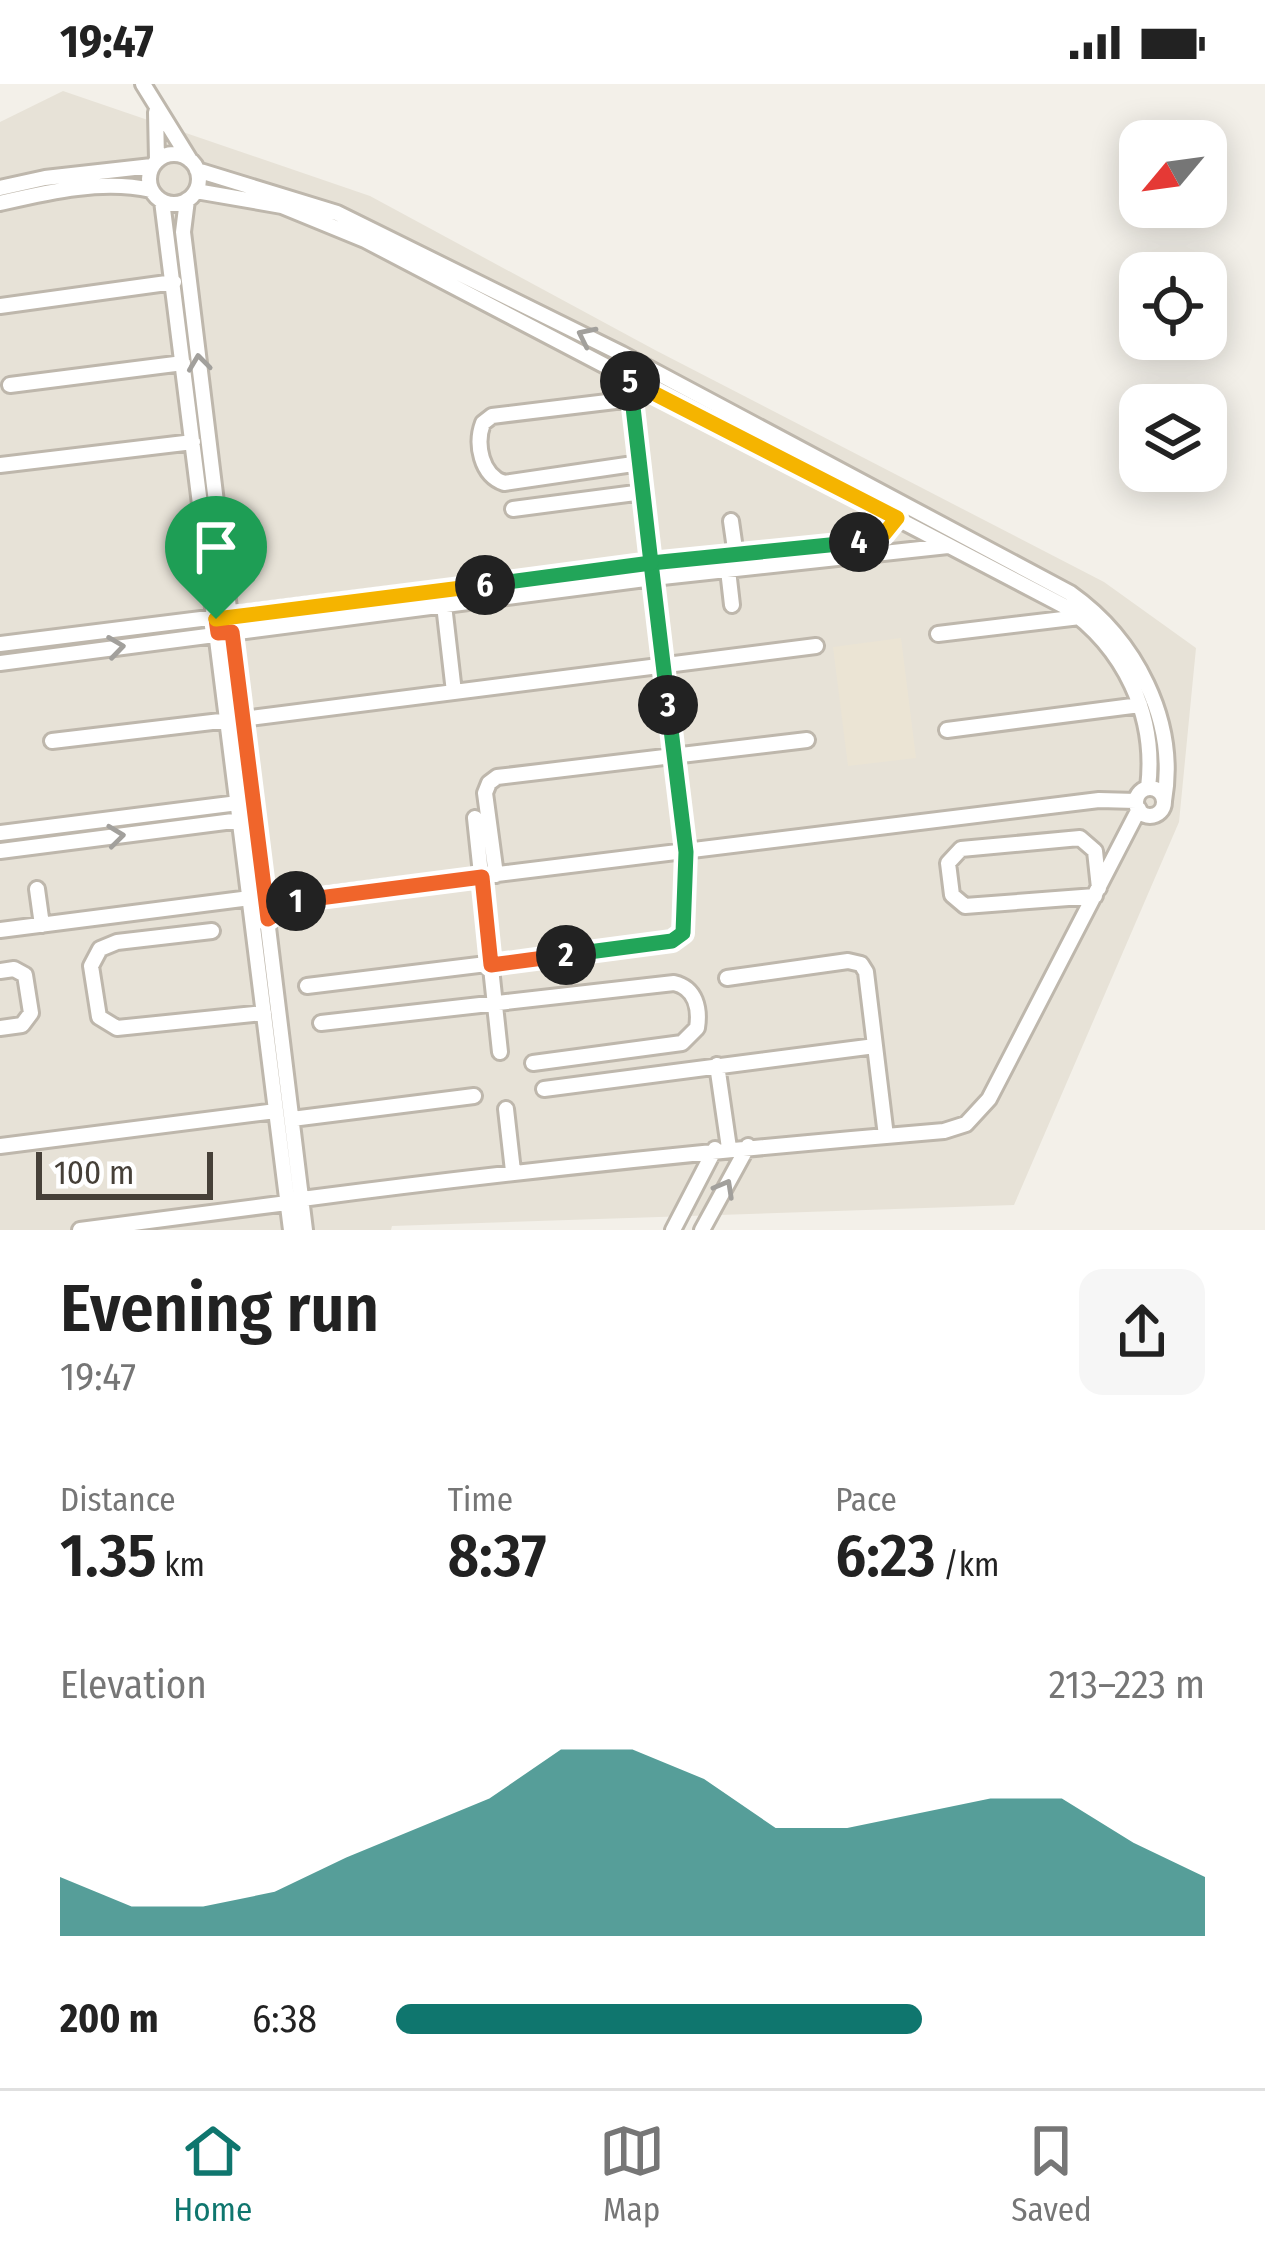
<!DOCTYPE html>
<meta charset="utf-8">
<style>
:root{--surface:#fff;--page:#f6f6f6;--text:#222;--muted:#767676;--line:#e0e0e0;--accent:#0f766e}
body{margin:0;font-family:"Fira Sans Condensed",sans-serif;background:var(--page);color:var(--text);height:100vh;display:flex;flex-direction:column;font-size:45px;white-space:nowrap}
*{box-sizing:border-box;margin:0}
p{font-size:39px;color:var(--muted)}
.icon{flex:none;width:66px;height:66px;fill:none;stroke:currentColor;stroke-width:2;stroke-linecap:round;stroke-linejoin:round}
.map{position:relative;height:1146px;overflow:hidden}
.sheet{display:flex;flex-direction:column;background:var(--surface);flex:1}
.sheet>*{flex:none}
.needle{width:78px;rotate:241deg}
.fabs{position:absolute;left:1119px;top:36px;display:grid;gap:24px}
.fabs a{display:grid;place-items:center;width:108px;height:108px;border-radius:24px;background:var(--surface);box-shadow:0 6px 30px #0003;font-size:60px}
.scale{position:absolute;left:36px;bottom:30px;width:177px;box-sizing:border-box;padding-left:12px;border:6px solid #464038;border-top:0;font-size:33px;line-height:42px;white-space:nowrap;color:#464038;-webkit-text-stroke:9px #fff;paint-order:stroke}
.pin{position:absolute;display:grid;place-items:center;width:102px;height:102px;color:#fff;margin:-123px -51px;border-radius:50% 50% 50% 0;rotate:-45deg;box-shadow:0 0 12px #0007}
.pin .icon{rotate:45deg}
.km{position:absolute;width:60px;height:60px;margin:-30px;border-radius:50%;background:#222;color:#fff;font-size:33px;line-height:60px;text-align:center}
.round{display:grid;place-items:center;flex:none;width:126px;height:126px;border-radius:24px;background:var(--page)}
.summary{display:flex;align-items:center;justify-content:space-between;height:204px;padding:0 60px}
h1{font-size:66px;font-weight:600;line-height:90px}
.metrics{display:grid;grid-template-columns:repeat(3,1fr);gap:18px;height:204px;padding:12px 60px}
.metrics div{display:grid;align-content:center}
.metrics b{font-size:60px;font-weight:600}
.metrics small{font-size:33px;font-weight:400}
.metrics p{font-size:33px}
.chart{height:336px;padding:24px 60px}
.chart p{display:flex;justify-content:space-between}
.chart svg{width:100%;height:216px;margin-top:12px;fill:var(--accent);opacity:.7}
ul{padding:0 60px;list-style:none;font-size:39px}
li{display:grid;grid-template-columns:192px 144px 1fr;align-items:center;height:90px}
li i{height:30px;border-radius:15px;background:var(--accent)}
.status{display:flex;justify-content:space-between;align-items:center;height:84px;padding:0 60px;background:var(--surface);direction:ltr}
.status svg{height:33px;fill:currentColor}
.tab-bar{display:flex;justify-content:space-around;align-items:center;height:168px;border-top:3px solid var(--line);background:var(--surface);font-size:33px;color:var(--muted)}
.tab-bar a{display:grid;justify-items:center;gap:6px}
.tab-bar .on{color:var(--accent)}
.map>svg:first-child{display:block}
.residential{fill:#e7e2d7}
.education{fill:#ebe4d4}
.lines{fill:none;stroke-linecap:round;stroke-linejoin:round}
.minor-casing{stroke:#beb7ac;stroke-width:20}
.minor{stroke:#fff;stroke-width:14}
.oneway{stroke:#a2a09c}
.split-1-casing{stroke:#fff;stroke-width:24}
.split-2-casing{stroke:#fff;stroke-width:24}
.split-3-casing{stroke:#fff;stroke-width:24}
.split-4-casing{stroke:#fff;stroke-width:24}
.split-5-casing{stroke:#fff;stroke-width:24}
.split-6-casing{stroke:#fff;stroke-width:24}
.split-7-casing{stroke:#fff;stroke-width:24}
.split-1{stroke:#f0652b;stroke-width:15}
.split-2{stroke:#f0652b;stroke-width:15}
.split-3{stroke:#22a559;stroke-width:15}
.split-4{stroke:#22a559;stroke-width:15}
.split-5{stroke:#f5b400;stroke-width:15}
.split-6{stroke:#22a559;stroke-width:15}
.split-7{stroke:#f5b400;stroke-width:15}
</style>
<div class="status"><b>19:47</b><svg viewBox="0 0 49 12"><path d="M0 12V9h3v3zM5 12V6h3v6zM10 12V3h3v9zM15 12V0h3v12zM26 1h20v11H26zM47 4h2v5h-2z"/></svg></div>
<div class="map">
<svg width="1265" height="1146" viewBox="0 0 1265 1146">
<rect width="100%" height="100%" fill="#f3f0e9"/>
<path class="residential" d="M63,7L370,112L655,266L1104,498L1196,564L1179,738L1014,1121L392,1142L391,1146H0V38Z"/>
<path class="education" d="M901,554L916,674L848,682L833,563Z"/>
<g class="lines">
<defs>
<path id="minor" d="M143,0L190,76
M156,28L157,76
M149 95a25 25 0 1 1 50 0a25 25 0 1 1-50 0Z
M197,86L337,129L622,270L1070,509C1135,555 1178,636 1164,717
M0,104L45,94L152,82
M196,107L282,122L365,156L1064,522C1124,563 1157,631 1148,704
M187,116L183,148L305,1146
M162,117L291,1146
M0,119C48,108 102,95 151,106
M0,222L174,198
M10,301L183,279
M632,315L492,332L483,339C475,360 481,391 504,399L640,379
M0,381L193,358
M513,425L643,408
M731,437L736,472
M728,486L732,521
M444,521L454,608
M938,550L1080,533
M0,560L651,479L862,458L884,450L897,434
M0,579L653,494L948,462
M242,635L816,562
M947,646L1140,621
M52,657L229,636
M1136 718a14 14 0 1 1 28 0a14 14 0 1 1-28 0Z
M475,734L500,968
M0,749L238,719
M0,767L241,736
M496,791L485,709L489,699L497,693L807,656
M264,804L303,814L1099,716L1136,717
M37,805L42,841
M1095,812L965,822L952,811L948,779L961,765L1080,754L1095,767L1099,804
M268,835L303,814
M0,846L250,814
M212,847L117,858L100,865L91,882L99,933L117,944L264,929
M0,887L14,885L25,891L31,929L22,941L0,944
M727,894L848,877L861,880L866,888L886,1052
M307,902L666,858L683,849L686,768L630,295
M321,939L674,899C696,904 700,925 697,944L682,959L533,979
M717,981L729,1064
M544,1005L875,962
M506,1025L513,1087
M292,1035L474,1012
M0,1062L276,1027
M302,1115C515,1087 729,1065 944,1047L966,1040L989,1015L1139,725
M80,1146L287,1119
M673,1146L715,1065
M702,1146L748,1062"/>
</defs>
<use href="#minor" class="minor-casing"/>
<use href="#minor" class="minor"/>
</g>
<defs><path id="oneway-chevron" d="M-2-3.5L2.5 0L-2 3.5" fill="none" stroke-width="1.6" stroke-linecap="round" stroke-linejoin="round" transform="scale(3)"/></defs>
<g class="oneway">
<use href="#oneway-chevron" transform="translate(586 252) rotate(-154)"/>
<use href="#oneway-chevron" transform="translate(199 279) rotate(-97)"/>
<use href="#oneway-chevron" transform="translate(116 563) rotate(-8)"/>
<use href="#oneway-chevron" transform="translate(116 752) rotate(-7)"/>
<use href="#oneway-chevron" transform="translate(725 1104) rotate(-61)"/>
</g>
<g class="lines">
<defs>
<path id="split-1" d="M216,535L218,549L232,548L268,835L296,817"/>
<path id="split-2" d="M296,817L482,793L491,881L566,871"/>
<path id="split-3" d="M566,871L672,857L683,849L686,768L668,621"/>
<path id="split-4" d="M668,621L651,479L859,458"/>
<path id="split-5" d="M630,297L897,434L884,450L859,458"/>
<path id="split-6" d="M485,501L651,479L630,297"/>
<path id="split-7" d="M216,535L485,501"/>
</defs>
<use href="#split-1" class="split-1-casing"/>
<use href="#split-2" class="split-2-casing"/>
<use href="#split-3" class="split-3-casing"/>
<use href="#split-4" class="split-4-casing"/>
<use href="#split-5" class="split-5-casing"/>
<use href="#split-6" class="split-6-casing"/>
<use href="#split-7" class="split-7-casing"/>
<use href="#split-1" class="split-1"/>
<use href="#split-2" class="split-2"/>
<use href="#split-3" class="split-3"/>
<use href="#split-4" class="split-4"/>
<use href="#split-5" class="split-5"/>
<use href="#split-6" class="split-6"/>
<use href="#split-7" class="split-7"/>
</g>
</svg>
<div class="fabs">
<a><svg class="needle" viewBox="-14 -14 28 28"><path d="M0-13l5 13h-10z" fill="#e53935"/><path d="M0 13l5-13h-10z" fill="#767676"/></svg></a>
<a><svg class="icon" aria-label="locate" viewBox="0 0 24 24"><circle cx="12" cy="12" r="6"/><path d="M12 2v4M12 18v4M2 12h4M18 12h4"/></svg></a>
<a><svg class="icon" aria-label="layers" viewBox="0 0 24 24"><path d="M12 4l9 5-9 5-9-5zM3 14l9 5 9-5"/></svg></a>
</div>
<div class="scale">100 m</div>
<div class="pin" style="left:216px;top:535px;background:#1e9e55"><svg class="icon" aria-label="arrive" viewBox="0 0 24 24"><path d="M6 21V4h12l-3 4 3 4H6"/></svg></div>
<b class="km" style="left:296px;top:817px">1</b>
<b class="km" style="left:566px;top:871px">2</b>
<b class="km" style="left:668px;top:621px">3</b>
<b class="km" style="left:859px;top:458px">4</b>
<b class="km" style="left:630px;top:297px">5</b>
<b class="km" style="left:485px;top:501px">6</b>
</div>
<section class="sheet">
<div class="summary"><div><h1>Evening run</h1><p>19:47</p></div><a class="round"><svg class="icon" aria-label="share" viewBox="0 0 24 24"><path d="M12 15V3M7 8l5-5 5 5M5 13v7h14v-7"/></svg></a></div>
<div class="metrics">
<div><p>Distance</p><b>1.35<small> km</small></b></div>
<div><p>Time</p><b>8:37</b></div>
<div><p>Pace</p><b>6:23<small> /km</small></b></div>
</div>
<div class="chart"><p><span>Elevation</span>213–223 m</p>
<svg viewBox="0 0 160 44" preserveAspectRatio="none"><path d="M0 44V32L10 38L20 38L30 35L40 28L50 22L60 16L70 6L80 6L90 12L100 22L110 22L120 19L130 16L140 16L150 25L160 32V44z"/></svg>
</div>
<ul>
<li><b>200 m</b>6:38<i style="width:65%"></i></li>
</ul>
</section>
<nav class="tab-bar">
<a class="on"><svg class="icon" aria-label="home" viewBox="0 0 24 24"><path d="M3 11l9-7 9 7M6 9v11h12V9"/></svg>Home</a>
<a><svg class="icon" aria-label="map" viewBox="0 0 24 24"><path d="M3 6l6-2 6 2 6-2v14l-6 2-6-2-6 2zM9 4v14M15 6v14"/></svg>Map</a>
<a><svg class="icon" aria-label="saved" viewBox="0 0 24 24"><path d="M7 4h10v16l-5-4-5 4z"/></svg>Saved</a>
</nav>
